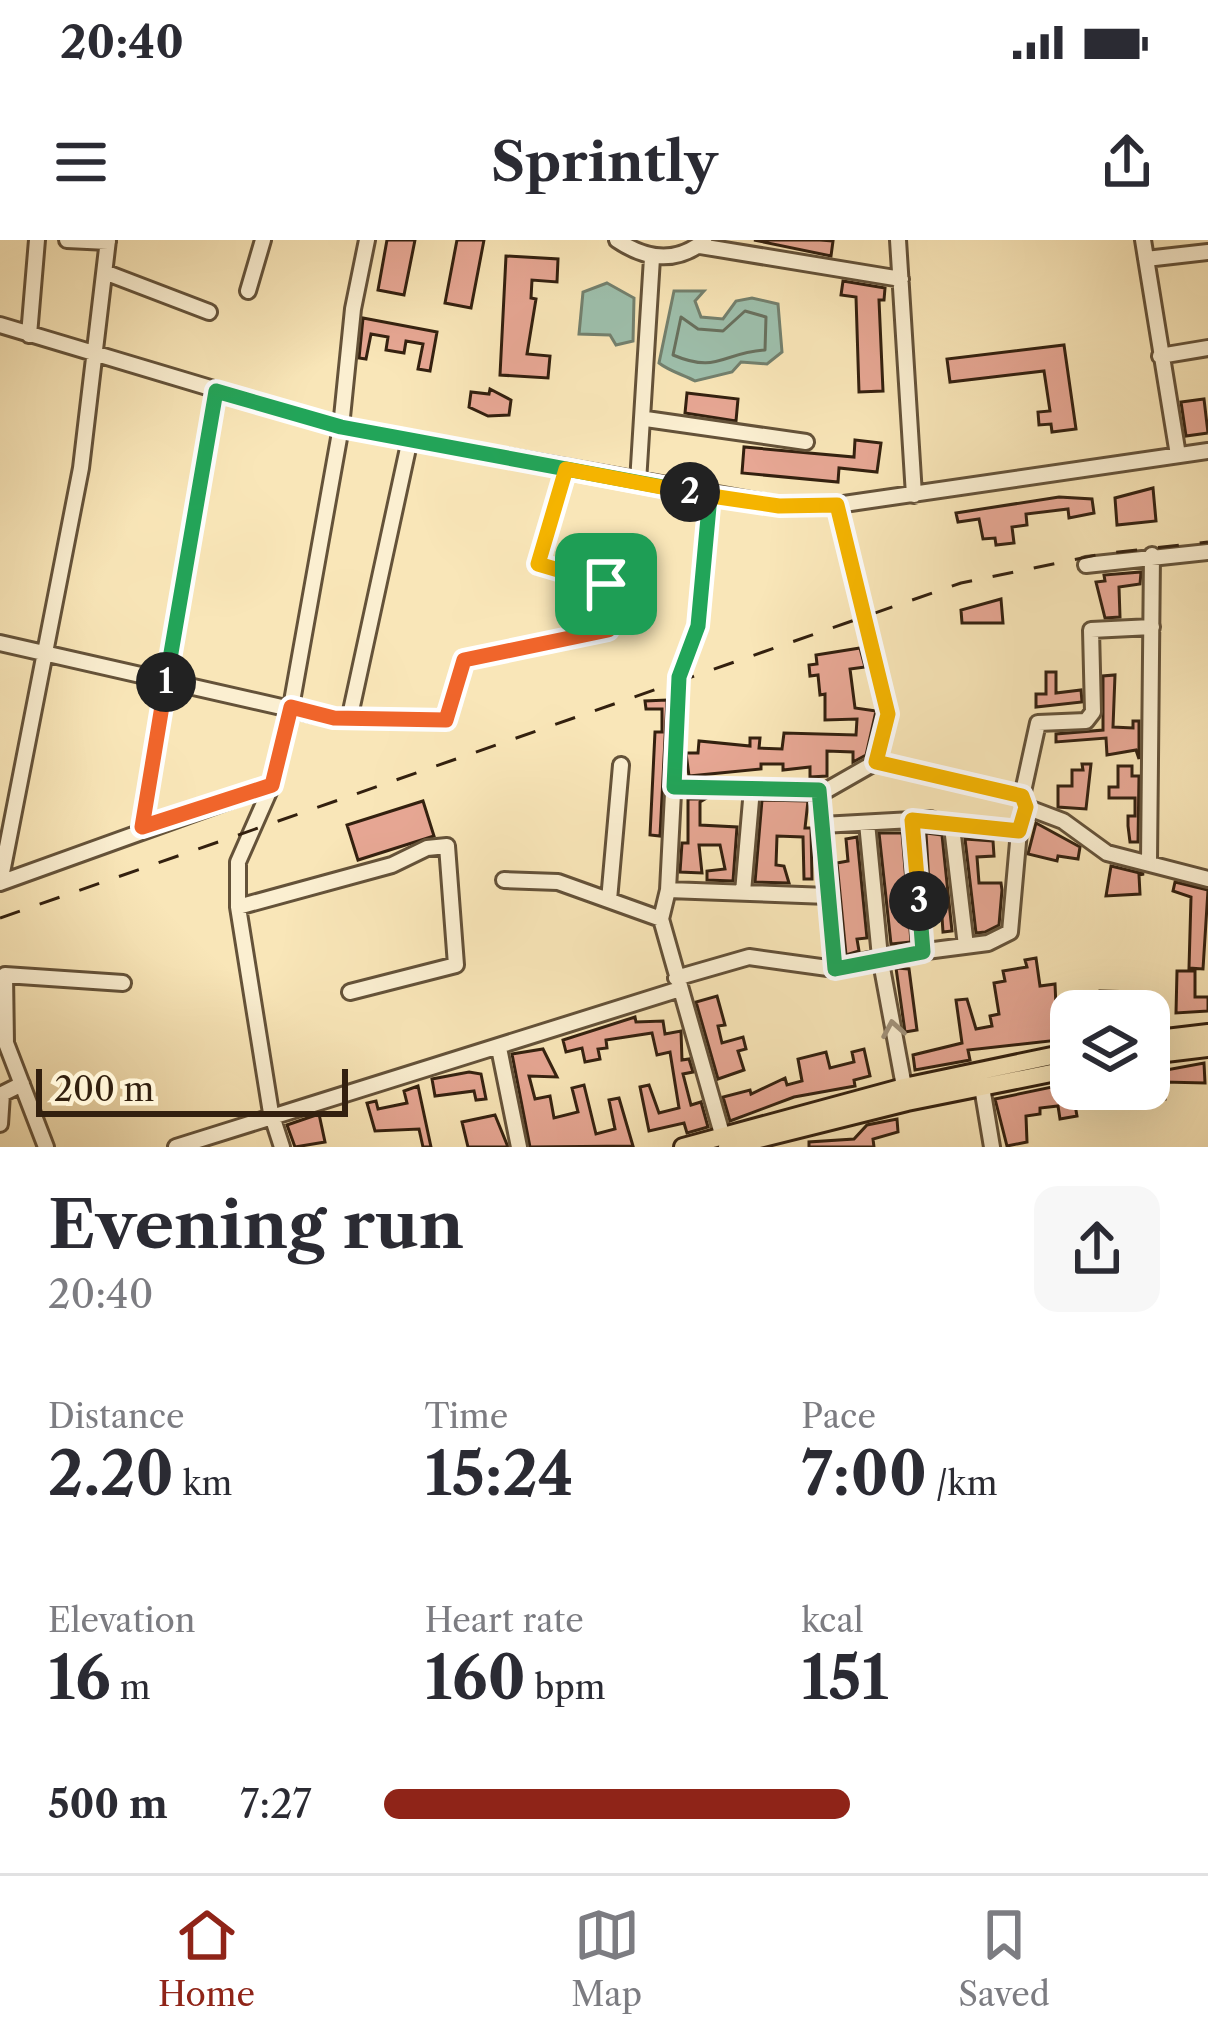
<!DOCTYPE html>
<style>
:root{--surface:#fff;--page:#f7f7f7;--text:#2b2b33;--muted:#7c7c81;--line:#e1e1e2;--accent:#8f2418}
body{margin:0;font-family:"Libre Caslon Text",serif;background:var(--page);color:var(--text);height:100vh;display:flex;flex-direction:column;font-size:45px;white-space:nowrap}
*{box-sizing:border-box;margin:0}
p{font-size:39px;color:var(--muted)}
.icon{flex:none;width:66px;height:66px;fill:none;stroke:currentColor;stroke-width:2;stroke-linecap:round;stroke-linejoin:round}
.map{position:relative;height:907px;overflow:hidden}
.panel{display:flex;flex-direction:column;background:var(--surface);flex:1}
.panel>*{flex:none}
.buttons{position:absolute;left:1050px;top:750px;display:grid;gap:24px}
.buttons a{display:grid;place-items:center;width:120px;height:120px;border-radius:24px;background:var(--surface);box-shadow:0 12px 48px #0002;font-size:60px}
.scale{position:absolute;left:36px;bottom:30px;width:312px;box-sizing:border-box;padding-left:12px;border:6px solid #33200f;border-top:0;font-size:33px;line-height:42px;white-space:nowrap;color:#33200f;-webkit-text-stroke:9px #fbefd1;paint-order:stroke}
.pin{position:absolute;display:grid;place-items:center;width:102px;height:102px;color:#fff;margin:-51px;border-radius:24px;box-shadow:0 6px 18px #0006}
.km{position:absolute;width:60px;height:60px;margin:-30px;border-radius:50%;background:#222;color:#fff;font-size:33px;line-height:60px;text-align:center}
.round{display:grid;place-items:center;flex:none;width:126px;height:126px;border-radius:24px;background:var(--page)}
.headline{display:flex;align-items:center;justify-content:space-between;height:204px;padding:0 48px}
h1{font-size:66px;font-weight:700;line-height:90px}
.metrics{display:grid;grid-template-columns:repeat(3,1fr);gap:18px;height:204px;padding:12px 48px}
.metrics div{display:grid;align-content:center}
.metrics b{font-size:60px;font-weight:700}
.metrics small{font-size:33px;font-weight:400}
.metrics p{font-size:33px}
ul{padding:0 48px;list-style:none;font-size:39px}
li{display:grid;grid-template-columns:192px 144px 1fr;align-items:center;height:90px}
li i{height:30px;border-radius:15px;background:var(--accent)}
.status{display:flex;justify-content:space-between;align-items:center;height:84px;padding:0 60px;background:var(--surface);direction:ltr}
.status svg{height:33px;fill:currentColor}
header{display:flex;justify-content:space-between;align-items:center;height:156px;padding:0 48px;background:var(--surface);font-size:54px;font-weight:700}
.menu{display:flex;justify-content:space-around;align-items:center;height:168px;border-top:3px solid var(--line);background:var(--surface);font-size:33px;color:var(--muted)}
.menu a{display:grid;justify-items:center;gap:6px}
.menu .current{color:var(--accent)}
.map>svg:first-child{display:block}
.water{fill:#9ec0ad;stroke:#73806e;stroke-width:3}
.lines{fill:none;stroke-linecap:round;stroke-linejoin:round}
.shore{stroke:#68705e;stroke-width:3}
.building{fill:#e7a794;stroke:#33200f;stroke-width:3}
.minor-casing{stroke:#645239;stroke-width:20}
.major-casing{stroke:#33200f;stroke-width:22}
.minor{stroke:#fbefd1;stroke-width:14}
.major{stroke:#f9e6b8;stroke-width:16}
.rail{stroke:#33200f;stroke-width:3;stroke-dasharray:21 21;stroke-linecap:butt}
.oneway{stroke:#a1927a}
.split-1-casing{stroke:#fff;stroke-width:24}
.split-2-casing{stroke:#fff;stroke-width:24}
.split-3-casing{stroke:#fff;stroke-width:24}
.split-4-casing{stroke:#fff;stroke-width:24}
.split-5-casing{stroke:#fff;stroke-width:24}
.split-1{stroke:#f0652b;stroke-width:15}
.split-2{stroke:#22a559;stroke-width:15}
.split-3{stroke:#22a559;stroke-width:15}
.split-4{stroke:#f5b400;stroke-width:15}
.split-5{stroke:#f5b400;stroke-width:15}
</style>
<div class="status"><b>20:40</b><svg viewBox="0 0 49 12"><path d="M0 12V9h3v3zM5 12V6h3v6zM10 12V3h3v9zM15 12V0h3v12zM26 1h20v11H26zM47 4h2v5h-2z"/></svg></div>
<header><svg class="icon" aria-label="menu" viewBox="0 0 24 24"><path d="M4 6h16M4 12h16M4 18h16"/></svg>Sprintly<svg class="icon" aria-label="share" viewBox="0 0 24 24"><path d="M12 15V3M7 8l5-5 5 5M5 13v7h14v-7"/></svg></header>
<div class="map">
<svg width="1208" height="907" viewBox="0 0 1208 907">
<rect width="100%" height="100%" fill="#f9e6b8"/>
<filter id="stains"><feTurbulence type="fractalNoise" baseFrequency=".00167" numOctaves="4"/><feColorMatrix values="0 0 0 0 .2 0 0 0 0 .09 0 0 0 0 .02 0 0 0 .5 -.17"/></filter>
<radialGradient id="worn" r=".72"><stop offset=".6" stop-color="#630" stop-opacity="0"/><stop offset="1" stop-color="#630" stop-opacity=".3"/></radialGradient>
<path class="water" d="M607,43L634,58L633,101L616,105L610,95L579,94L583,52Z
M674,51H704L695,61L701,77L723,79L736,61L752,58L778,64L782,112L767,124L741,122L732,132L695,141C684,135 669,131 659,123Z"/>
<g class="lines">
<path class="shore" d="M745,71L766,77L765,110C721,113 718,134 673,115L681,77L698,89L723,91Z"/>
</g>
<path class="building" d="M387,0H415L404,55L378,50Z
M457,0H484L471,68L445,63Z
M754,0H820L833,1L831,16Z
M506,16L558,19L557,42L532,40L531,58L536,59L527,114L550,116L548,138L500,135Z
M843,41L885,48L884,60H879L883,151L859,152L856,57L841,55Z
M363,78L437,92L430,131L418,129L423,104L406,101L404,113L386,110L388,97L371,94L366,119L359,118Z
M1064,105L1076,189L1052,192L1051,184L1039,185L1038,172L1050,171L1044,131L950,142L947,119Z
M490,149L511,160L509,175L488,176L469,167L471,152L489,154Z
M687,153L738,159L736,181L685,173Z
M1204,159L1208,193L1186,196L1181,162Z
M855,200L881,203L877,232L839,228L838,242L742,233L744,207L854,217Z
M1153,248L1156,281L1117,285L1115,258Z
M1059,257L1092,259L1094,273L1069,278L1068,269L1026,274L1027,285L1012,287L1014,303L996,305L995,298L983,299L979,279L958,282L956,273Z
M1141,332L1140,344L1119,347L1120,377L1105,378L1096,342L1105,341L1104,335Z
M1001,359L1003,383H962L961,370Z
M860,408L865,427L850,429L855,468L876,471L866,515L853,522V512L827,511V536L810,537V527L783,530V524H761V529L689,536L686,513H698L699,501L750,506V498H760L759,508L782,509L784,493L856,495L857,479L825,480V454L820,455L818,435L810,436L809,425L817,424L816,415Z
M1046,432H1056V453L1081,450L1082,462L1036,467V454H1046Z
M1115,435L1113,487L1133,488V481H1139V519L1136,510L1107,515L1106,498L1056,502V494L1103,490V436Z
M667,460L660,596L650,595L655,492H662V469H646L645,461Z
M1082,524H1091L1086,569L1058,567V546H1072V530H1083Z
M1118,526H1132V536H1139L1138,602H1130L1128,586V576H1135V558H1109V547H1118Z
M688,559H705L700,562V585L737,587L733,641L707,640V631L725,629L720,605H699L702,633L680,632L682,603H688Z
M762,560L808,561L805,588H811L812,639H804L803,597L777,596L776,625L784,626L789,643L755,642Z
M423,561L434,596L358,620L347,585Z
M1036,583L1080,607L1078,619L1058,616L1057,621L1028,614Z
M879,593H902L911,702L891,704Z
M926,593L942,595L952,691L943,692L942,677L931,678Z
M857,597L867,698L857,699L859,711L846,715L837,623L848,621L846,599Z
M965,599L993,601L994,616L977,617L979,643H1001L1002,650L999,685L985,692L976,693Z
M1111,626L1144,634L1139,635L1140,654L1106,656Z
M1175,642L1208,650L1203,729L1189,728L1191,657L1173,651Z
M1036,718L1040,746L1055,744L1056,766L1067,763L1070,775L1055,779L1059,800L968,810L970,820L915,830L913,815L962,803L956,760L967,759L976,789L992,786L990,776L999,774L994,743L1005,741L1003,731L1027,727L1025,720Z
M896,728L909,729L917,790L905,792Z
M1177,731H1195V757H1208V771L1176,773Z
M1100,751L1139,752L1138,771H1084V761L1100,760Z
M717,756L725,785L718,786L722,803L743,797L746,809L738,811L744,830L718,839L696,762Z
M635,777L636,782L663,781L665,794L681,791L682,820L689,819L693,832L683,834L691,865L701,862L708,887L687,893L684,883L649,891L640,847L649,845L659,873L679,868L670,812L657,815L652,793L606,800L607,808L598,809L600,819L585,822L582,808L566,812L563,800Z
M543,809L557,837L529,836L535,859L550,856L554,878L578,872L572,848L584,845L596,894L615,889L609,860L619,858L633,906L530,907L512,814Z
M864,809L870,836L854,840L855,846L794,857L730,881L723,857L750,850L751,854L785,838L787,845L802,841L798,819L826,812L830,828L854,822L852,812Z
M1204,823L1205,843L1164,842L1165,859H1151L1150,833Z
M469,832L481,834L486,859L476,860L474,851L435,856L432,839Z
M1071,843V849H1125V856L1093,863L1092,856L1074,859L1077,876L1060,879L1058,866L1040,868V874L1026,876L1027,902L1007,906L995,859Z
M418,846L431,907H423L419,889L375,891L367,863L376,861L378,869L407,863L404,851Z
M319,874L325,902L295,907L287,885Z
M495,875L508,907H468L462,882Z
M897,879L898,892L873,899L874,907H809V902L854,899L867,885Z"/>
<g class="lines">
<defs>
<path id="minor" d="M67,0L108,2
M617,0C645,19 676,24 704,1
M898,0L914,255
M1143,0L1178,215
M700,6L901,39
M1146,19L1208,12
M107,33L209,72
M248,51L263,0
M0,85L341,187L779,265H837L1208,211
M29,95L37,0
M1160,116L1208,108
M646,179L806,202
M638,242L652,18
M710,256L698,386L679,437L668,650L661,679L722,894
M1086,325L1208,312
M1152,387L1091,390L1093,472L1086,481L1038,483L1022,556L1026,567L1063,581L1107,613L1208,639
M0,403L334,479L446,480L464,420L608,390L612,350L537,324L566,229
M349,480L410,199
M876,522L1022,556
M674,547L827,550L876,522L888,474L837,265
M819,551L835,729
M912,580L923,712
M867,583L880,717L906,857
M143,587L216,151
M952,587L966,706
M1149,622L1152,315
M504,640L558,642L661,679
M0,643L81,228L108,0
M0,643L272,545
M668,650L828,656
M743,652L752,549
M609,660L621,525
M238,667L392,625L427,608L447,606L456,725L350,752
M676,738L749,717L835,729L880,717L988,703L1010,692L1019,591L952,587L930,579L822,585
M499,808L519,907
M982,847L992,907
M0,884L2,854L22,844
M46,907L6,803L5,735L123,743
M176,907L680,749
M282,907L271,873L238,667V622L272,545L291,467L341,187L353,69L367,0"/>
<path id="major" d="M1149,800L1208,793
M1149,815L1208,808
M683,907L904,847L1071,812
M727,907L907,862L1071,829"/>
</defs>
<use href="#minor" class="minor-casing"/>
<use href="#major" class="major-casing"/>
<use href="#minor" class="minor"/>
<use href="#major" class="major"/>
<path class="rail" d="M0,678L961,343L1101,314L1208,302"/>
</g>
<defs><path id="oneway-chevron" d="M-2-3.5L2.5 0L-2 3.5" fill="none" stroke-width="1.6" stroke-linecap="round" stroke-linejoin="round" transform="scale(3)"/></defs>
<use class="oneway" href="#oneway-chevron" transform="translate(893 789) rotate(-100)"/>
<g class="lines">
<defs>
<path id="split-1" d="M166,442L142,587L272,545L291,467L334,478L446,480L464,420L608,390L612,350L606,344"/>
<path id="split-2" d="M166,442L216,151L341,187L690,252"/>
<path id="split-3" d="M690,252L710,256L698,386L679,437L674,547L819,550L835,729L923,712L919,661"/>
<path id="split-4" d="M698,254L779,266L837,265L888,474L876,522L1022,556L1026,567L1019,591L912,580L919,661"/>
<path id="split-5" d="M606,344L538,324L566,229L698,254"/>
</defs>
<use href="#split-1" class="split-1-casing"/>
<use href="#split-2" class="split-2-casing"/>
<use href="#split-3" class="split-3-casing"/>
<use href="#split-4" class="split-4-casing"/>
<use href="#split-5" class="split-5-casing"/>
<use href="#split-1" class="split-1"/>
<use href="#split-2" class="split-2"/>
<use href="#split-3" class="split-3"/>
<use href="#split-4" class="split-4"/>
<use href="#split-5" class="split-5"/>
</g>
<rect width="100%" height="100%" filter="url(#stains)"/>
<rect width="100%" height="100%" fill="url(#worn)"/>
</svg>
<div class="buttons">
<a><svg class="icon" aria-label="layers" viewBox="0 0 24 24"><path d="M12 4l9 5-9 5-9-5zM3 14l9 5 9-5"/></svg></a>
</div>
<div class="scale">200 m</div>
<div class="pin" style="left:606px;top:344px;background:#1e9e55"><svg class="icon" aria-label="arrive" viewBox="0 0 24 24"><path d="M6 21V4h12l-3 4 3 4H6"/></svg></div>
<b class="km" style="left:166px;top:442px">1</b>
<b class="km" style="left:690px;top:252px">2</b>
<b class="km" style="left:919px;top:661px">3</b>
</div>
<section class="panel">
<div class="headline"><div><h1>Evening run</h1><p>20:40</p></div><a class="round"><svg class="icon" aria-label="share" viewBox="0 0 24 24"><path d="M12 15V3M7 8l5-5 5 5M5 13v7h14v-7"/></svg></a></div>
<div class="metrics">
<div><p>Distance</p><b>2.20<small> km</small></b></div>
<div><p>Time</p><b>15:24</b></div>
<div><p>Pace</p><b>7:00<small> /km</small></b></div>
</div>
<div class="metrics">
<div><p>Elevation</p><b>16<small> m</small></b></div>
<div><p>Heart rate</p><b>160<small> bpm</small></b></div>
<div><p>kcal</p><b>151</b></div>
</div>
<ul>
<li><b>500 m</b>7:27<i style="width:60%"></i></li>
</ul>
</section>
<nav class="menu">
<a class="current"><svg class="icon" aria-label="home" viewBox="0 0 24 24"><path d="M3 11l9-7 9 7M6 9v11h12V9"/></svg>Home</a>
<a><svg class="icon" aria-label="map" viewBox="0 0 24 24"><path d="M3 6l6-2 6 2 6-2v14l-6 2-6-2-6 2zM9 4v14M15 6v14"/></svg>Map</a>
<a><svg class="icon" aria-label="saved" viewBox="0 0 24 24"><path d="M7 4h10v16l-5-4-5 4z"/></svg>Saved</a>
</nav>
